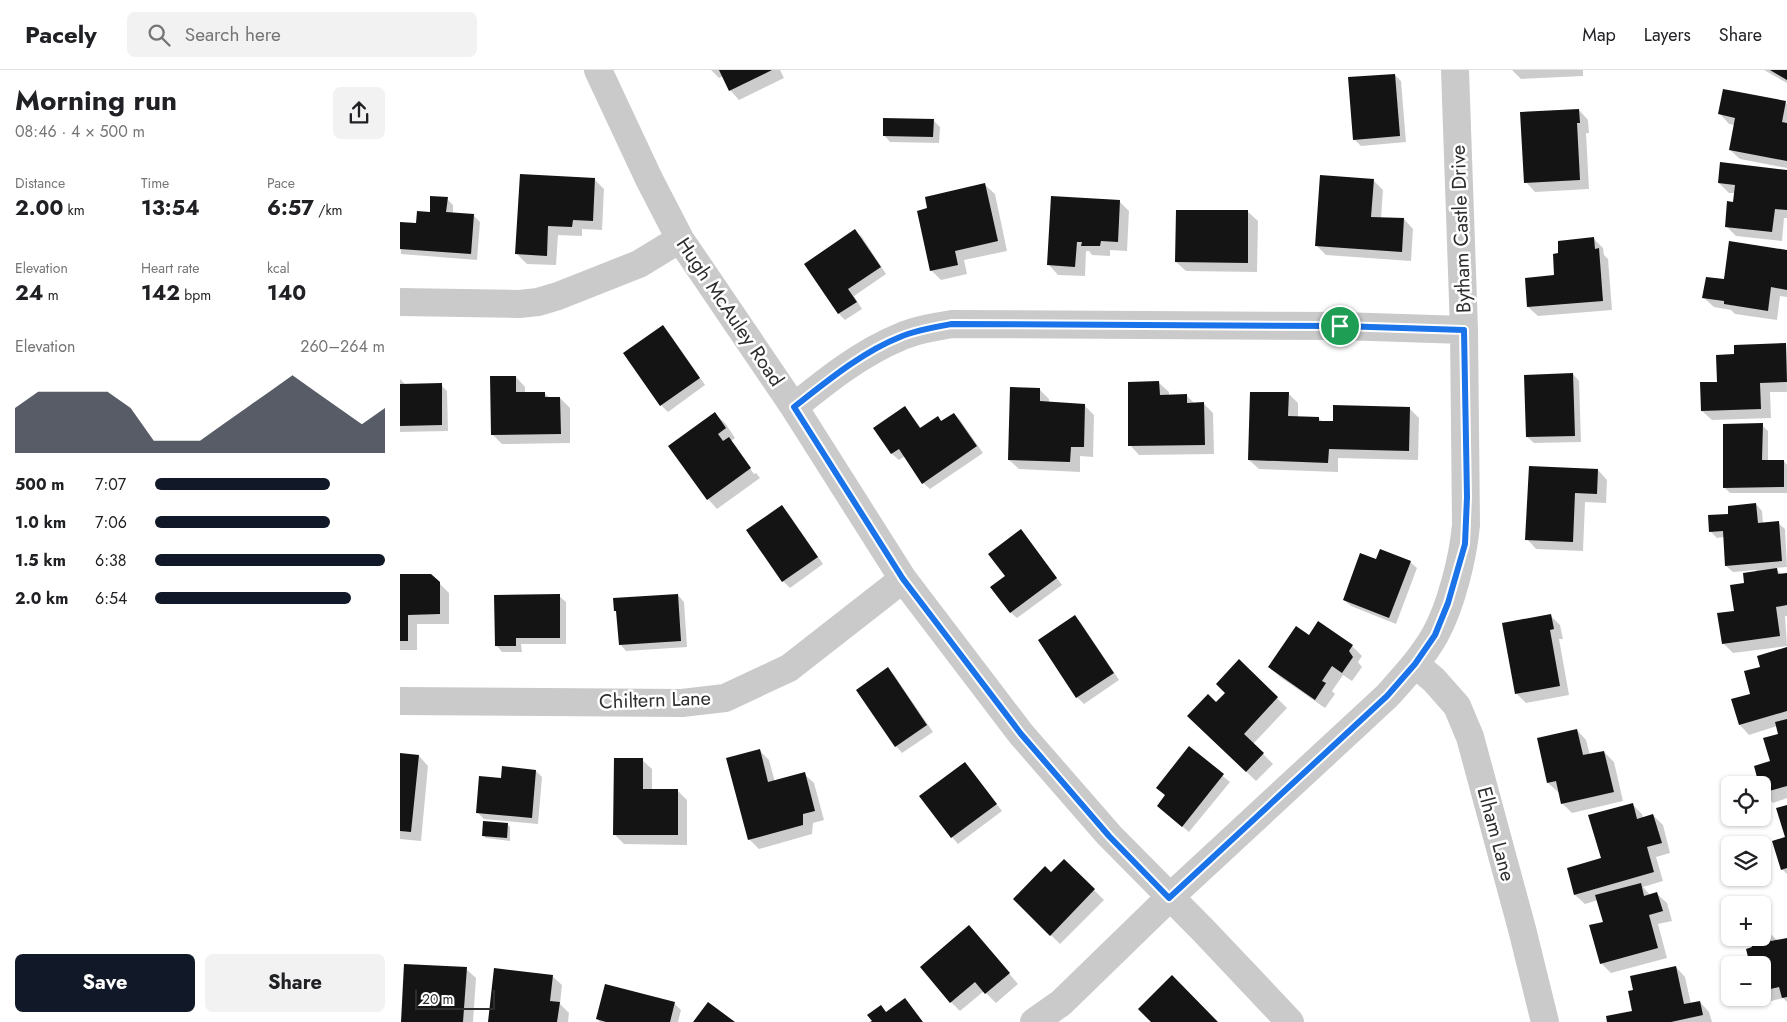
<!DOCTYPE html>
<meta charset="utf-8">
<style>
:root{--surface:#fff;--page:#f2f2f2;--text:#202124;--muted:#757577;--line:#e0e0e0;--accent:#111827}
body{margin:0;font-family:Jost,sans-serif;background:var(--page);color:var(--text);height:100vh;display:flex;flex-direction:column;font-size:19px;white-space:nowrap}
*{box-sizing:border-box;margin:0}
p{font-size:16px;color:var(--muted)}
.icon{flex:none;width:28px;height:28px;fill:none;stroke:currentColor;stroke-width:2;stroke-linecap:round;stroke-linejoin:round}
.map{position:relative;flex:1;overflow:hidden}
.side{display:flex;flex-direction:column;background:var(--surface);width:400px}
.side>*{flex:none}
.buttons{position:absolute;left:1321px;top:706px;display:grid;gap:10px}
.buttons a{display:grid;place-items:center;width:50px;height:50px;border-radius:8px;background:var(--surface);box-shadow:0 1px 4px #0004;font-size:25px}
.scale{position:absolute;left:15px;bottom:12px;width:80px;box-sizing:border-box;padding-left:5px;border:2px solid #2d2d2d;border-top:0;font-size:14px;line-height:18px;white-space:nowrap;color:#2d2d2d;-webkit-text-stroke:4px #fff;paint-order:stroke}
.pin{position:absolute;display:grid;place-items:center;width:42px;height:42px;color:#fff;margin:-21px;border:2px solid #fff;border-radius:50%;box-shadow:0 1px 5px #0007}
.round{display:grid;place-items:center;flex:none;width:52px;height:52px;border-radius:8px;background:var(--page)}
.head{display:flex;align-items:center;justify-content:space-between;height:85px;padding:0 15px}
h1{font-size:28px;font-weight:700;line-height:38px}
.stats{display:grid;grid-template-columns:repeat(3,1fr);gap:8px;height:85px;padding:5px 15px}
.stats div{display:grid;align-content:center}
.stats b{font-size:21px;font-weight:700}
.stats small{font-size:14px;font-weight:400}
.stats p{font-size:14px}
.chart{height:140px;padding:10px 15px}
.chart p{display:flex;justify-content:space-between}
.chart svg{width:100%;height:90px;margin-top:5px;fill:var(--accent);opacity:.7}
.primary-button{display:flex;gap:10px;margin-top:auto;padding:10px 15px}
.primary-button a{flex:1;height:58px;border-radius:8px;background:var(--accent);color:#fff;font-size:20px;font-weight:700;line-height:58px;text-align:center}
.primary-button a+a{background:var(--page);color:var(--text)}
ul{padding:0 15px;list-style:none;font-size:16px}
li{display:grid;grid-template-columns:80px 60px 1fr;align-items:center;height:38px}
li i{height:12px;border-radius:6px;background:var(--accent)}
header{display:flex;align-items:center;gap:30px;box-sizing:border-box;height:70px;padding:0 25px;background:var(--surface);border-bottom:1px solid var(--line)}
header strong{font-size:24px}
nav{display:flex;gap:28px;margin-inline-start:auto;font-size:18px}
.search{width:350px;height:45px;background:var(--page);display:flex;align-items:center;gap:12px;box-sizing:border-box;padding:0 18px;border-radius:8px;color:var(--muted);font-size:19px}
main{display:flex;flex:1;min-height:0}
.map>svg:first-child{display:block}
.shadow{fill:#0003}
.building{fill:#141414}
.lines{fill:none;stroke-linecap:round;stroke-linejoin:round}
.minor{stroke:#cacaca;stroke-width:28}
.route-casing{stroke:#fff;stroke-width:10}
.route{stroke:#1a73e8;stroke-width:6}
.labels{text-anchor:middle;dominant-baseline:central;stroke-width:5;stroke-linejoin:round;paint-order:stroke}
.street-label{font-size:20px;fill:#2d2d2d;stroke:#fff}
</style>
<header>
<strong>Pacely</strong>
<div class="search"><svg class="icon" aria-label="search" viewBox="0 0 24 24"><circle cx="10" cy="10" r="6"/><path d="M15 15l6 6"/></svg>Search here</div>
<nav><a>Map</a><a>Layers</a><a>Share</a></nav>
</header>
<main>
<section class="side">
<div class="head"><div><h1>Morning run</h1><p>08:46 · 4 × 500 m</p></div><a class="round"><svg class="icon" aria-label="share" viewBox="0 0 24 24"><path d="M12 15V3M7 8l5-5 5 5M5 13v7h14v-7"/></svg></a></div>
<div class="stats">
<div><p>Distance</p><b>2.00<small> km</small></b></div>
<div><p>Time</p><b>13:54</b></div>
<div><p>Pace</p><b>6:57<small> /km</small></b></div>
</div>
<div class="stats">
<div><p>Elevation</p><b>24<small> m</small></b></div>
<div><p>Heart rate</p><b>142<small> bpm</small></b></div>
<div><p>kcal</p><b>140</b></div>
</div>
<div class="chart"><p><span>Elevation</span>260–264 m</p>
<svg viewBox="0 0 160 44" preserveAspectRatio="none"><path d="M0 44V22L10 14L20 14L30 14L40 14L50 22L60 38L70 38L80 38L90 30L100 22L110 14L120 6L130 14L140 22L150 30L160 22V44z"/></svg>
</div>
<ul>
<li><b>500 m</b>7:07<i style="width:76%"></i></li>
<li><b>1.0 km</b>7:06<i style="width:76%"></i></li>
<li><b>1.5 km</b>6:38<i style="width:100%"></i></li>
<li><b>2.0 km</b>6:54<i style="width:85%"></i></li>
</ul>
<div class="primary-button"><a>Save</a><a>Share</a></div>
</section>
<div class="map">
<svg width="1387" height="952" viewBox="0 0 1387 952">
<rect width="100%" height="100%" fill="#fff"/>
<path class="shadow" d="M311,0H380L384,8L339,30L330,20L323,6L319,8Z
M1112,0H1183V6L1121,9Z
M1364,0H1387V13Z
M995,5L1001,11L1006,72L961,76L954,69Z
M1385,33L1387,34V98L1340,89L1330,80L1335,55L1329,54L1320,44Z
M1179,40L1188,50L1189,63H1186L1189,119L1135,122L1126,112Z
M533,50L540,57L539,73L490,72L484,65Z
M1387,101V148H1384L1382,171L1336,166L1326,156L1334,133L1336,123H1329L1319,113Z
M195,110L204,119L202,160L182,159V166L158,165L156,195L127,194L117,184Z
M973,110L983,120L981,148L1004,149L1013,159L1011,191L926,185L917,176Z
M585,115L595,124L607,181L564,190L567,204L541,210L531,200Z
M47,129L53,135V144L73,145L80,152L77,190L1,184L0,153L17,154Z
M719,131L729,141L727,181L710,180V186L692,185L689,181H686L685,206L658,205L649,195Z
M848,142L858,151L857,202L786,201L776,192Z
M455,161L462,167L486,204L454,226L462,239L445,250L439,244L406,194Z
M1194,169L1203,178L1204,185L1208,189L1212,240L1138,246L1128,237Z
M1387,181V227L1380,226L1377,250L1335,244L1331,240L1314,237L1304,228Z
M263,257L269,263L305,315L268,342L261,335L225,283Z
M1386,274L1387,322H1370L1371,348L1312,350L1302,341L1335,285Z
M1173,304L1179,311L1181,372L1134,373L1127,367Z
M116,307L125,317V323H144L150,328H160L170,338V373L102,374L92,364Z
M0,309L6,315H41L47,321L48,361L0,362Z
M759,313L769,322V326L786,325L795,334H804L813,343L814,384L739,385L730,375Z
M640,320L649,329V333L684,335L694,345L693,387L680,386V402L619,399L609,390Z
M888,323L898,333V347L918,348L923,352H934L1009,338L1019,348L1018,390L938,388V402L859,399L849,390Z
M505,337L521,358L538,347L542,352L554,344L560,350L583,383L530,419L523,413L505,386L499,390L492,384L475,358Z
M315,344L325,353L335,368L331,371L337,378H335L354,404L356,403L360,408L317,439L308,429Z
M1362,355L1368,361V391H1384L1387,395V423H1330L1324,417Z
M1198,400L1207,410L1206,433L1185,432L1183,481L1136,479L1127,469Z
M1356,434L1362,441L1363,454L1378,453L1385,459L1387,497L1375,498L1382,505L1387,504V546H1385L1387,576L1333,583L1323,573L1346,514L1356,502V500L1333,502L1326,496L1324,467L1317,468L1311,462L1330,445Z
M381,437L388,443L423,494L390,518L383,511L348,461Z
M621,461L662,515L617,548L610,542L607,507Z
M1010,492L1017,498L996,554L951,536L944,530Z
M0,505H31L49,523V554H17V580H0Z
M278,525L284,532L287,577L226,581L220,574L218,543L215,540Z
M159,526L166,532V574H121L122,582H102L96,575Z
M1150,545L1160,555L1163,569H1159L1169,625L1126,633L1116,623Z
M675,547L681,553L719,610L684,634L677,627L639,571Z
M919,553L952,576L962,586L958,592L962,597L952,611L943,605L932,621L935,624L925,638L880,607L870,597L909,567Z
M1387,579V728L1373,733L1363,723L1362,715H1360L1372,692L1380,664L1377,656L1349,665L1340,655L1332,630L1352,625L1362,598Z
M839,591L887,638L853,674L873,694L856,711L798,655L827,623Z
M488,599L494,605L533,662L502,683L496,676L457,620Z
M1177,660L1186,670L1190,685L1204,682L1214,692L1223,731L1172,743L1162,733L1160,722H1158L1148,713Z
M789,678L830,712L789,762L765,742L766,726L757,718Z
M359,680L369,690L375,712L404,704L414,713L424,750L413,753L412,764L359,779L349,769Z
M0,685L19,686L28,696L21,771L0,769Z
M242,690L252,699V720H277L287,730V775L224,774L215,765Z
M565,694L602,741L558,774L552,767Z
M136,701L142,707L138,754L84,749L77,742L102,709Z
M1232,734L1242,744L1243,748L1253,745L1263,755L1270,783L1256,787L1263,811L1243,817L1250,825L1257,824L1267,833L1272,851L1258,854L1267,888L1211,903L1201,893L1204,853L1198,830L1185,834L1175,825L1202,789Z
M1387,736V804L1382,799L1386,768Z
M107,754L110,757V771L86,768L83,765Z
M664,790L704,830L660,874L614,829L651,804Z
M1367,861L1377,870L1387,869V932L1383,928L1367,932L1362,927V895H1351L1353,878L1351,868H1362Z
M578,867L618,914L596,933L584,921L560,941L551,932Z
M1276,897L1285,907L1291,934L1300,932L1309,942L1312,952H1208L1234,941Z
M66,899L76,908L73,952H2Z
M152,906L162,915L160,934L169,943L168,952H90Z
M274,933L281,940L278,952H200L197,949Z"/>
<path class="building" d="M319,0H372L329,21Z
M1370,0H1387V10Z
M995,4L1000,66L953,70L948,7Z
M1323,19L1386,31L1382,52L1387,53V91L1329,80L1335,48L1318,44Z
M1179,39L1180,53H1177L1180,110L1124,113L1120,42Z
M483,48L534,49L533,67L483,66Z
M1320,92L1387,100V140L1375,139L1372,162L1325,157L1327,131L1333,132L1335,115L1318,113Z
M120,104L195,108L193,151L173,150L172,157L148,156L147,186L115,184Z
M920,105L974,109L971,147L1004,148L1002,182L915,176Z
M585,113L598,171L555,181L558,195L530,201L517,141L527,138L525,127Z
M30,126L48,127L46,142L74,144L71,184L0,179V152L16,153L17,141L30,142Z
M651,126L720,130L718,172L701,171L700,176H681L682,172H677L675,197L647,195Z
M776,140H848V193L775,192Z
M455,159L481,197L448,219L457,232L438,244L404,194Z
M1194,167L1195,179L1199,178L1203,231L1127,237L1125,208L1154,205L1153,184L1158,183V171Z
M1329,171L1387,180V220L1371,217L1368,241L1324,234V231L1302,228L1306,207L1324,209Z
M263,255L300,308L260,336L223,283Z
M1386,273L1387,312L1360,313L1361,339L1301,341L1300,312H1317L1316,285L1334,284V275Z
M1173,303L1175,366L1126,367L1124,305Z
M90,306H116V322H145V327H160L161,364L91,365Z
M759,311L760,325L787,324V333L804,332L805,375L728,376V312Z
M42,313V355L0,356V314Z
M610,317L640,318V331L685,334L684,377H671L670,392L608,390Z
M850,322H889L888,346L919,347V351H933V335L1010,337L1009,381L929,379L928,393L848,390Z
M505,336L520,358L538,346L541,351L554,343L577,376L522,414L499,379L491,384L473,358Z
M315,342L326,358L318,364L323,371L329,367L351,398L307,430L268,376Z
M1363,353L1362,390H1384V417L1323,418V354Z
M1129,396L1198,399L1197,424L1175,423L1173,472L1125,470Z
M1356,433L1358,453L1379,451L1382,491L1325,496L1323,461L1309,462L1308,445L1328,444V436Z
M382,435L418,487L382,512L346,460Z
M621,459L657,508L610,543L590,517L605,506L588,484Z
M980,479L1011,491L989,548L943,530L960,483L976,489Z
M1377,498L1378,504L1387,503V535L1376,537L1380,566L1322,574L1317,543L1334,541L1330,515L1344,513L1343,503Z
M0,504H31L40,512V544L8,545V571H0Z
M160,524V568H116V576H95L94,525Z
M278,524L281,571L219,575L216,541H214L213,528Z
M1151,544L1154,559L1150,560L1160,616L1115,624L1102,553Z
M675,545L714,603L676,628L638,570Z
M918,551L953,575L949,581L953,587L942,603L932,596L922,611L926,613L915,630L868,597L896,556L909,565Z
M1387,577V641L1339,655L1331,629L1350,624L1344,601L1360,597L1357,586Z
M839,589L878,627L844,664L864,683L846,702L787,646L808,624L816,632L825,623L816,614Z
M488,597L527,655L495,677L456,620Z
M1387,649V716L1362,723V715H1359L1354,696L1370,691L1363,668L1378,664L1375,652Z
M1177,659L1183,685L1204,681L1214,722L1161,734L1156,711L1147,713L1137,668Z
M789,676L824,704L782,757L757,736L765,725L756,718Z
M360,679L368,712L405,702L415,741L403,744V755L348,770L326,688Z
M0,683L19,685L11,762L0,761Z
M214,688H243V719H278V765H213Z
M565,692L597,734L551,768L519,726Z
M102,696L136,700L132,748L76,743L79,706L101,708Z
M1233,733L1237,749L1253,744L1262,773L1247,777L1254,802L1174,825L1167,798L1201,788L1188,745Z
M1387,735V798L1381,800L1372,771L1385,767L1376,738Z
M83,751L108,753L107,768L82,766Z
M664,789L695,819L650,866L613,829L645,796L651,802Z
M1241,813L1244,826L1257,822L1263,841L1249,845L1258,878L1200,894L1189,855L1203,852L1195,825Z
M569,855L610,903L585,924L575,912L550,933L520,897Z
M1368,859L1371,871L1387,868V927L1382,928L1379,917L1362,921V895H1350L1346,879L1352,877L1349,868H1362V860Z
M4,894L67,897L63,952H1Z
M1276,896L1284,934L1300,931L1303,945L1271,952H1207L1206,946L1232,941L1228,921L1233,920L1230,906Z
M94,898L153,905L150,931L160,932L157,952H88Z
M772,905L818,952H751L738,939Z
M205,914L275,932L270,952H206L196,949Z
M505,928L523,952H470L472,951L467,945L481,935L486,942Z
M308,932L335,952H293Z"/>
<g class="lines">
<path class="minor" d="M198,0L249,109L280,169L394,337L503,509L621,664L709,765L803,860L890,952
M0,232L119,234L138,232L158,226L239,194L280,169
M394,337C426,311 461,283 500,267C516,260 534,257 552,254L940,256L1064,260
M1015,594L1034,610L1057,636L1070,667L1122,859L1145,952
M0,631L282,633L325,628L389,598L503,509
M634,952L661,933L769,828L987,626C1004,607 1022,588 1035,565C1051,536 1063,488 1066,455L1064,260L1055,0"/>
</g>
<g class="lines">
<defs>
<path id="route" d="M552,254L940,256L1064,260L1067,427L1065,474L1048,533L1035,565L1015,594L987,626L769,828L709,766L621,664L503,509L394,337C426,312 462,282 500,267C516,260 535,257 552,254Z"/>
</defs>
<use href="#route" class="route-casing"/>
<use href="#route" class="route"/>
</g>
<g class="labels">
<g class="street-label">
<text transform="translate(1061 159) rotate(-92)">Bytham Castle Drive</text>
<text transform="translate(330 242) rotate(56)">Hugh McAuley Road</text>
<text transform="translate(255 630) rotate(-2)">Chiltern Lane</text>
<text transform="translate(1096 764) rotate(75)">Elham Lane</text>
</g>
</g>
</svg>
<div class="buttons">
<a><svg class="icon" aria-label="locate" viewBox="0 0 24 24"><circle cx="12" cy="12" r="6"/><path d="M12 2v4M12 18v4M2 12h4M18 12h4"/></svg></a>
<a><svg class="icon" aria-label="layers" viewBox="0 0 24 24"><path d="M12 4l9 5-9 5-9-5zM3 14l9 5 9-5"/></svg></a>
<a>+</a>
<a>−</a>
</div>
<div class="scale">20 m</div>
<div class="pin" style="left:940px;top:256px;background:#1e9e55"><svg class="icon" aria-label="arrive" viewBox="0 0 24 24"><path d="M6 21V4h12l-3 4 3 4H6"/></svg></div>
</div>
</main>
